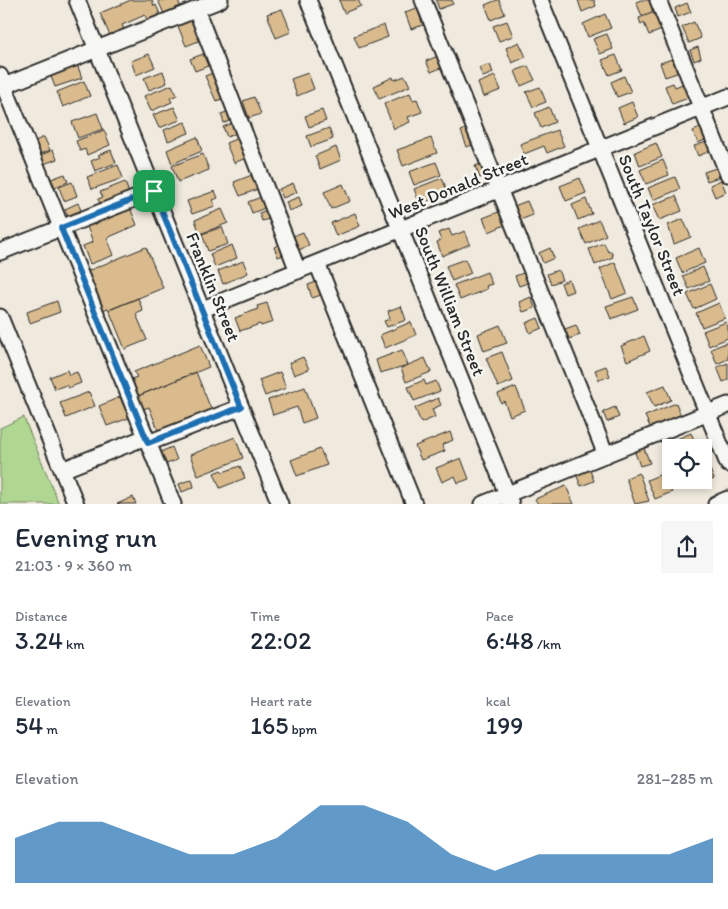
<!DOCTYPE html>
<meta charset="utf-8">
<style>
:root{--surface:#fff;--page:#f6f6f7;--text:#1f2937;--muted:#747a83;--accent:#1f6fb2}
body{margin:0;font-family:Itim,sans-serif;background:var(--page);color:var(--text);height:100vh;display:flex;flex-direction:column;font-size:19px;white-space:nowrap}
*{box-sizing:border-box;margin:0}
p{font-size:16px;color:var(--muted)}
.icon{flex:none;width:28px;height:28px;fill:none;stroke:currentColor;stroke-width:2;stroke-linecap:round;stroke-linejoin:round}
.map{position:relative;height:504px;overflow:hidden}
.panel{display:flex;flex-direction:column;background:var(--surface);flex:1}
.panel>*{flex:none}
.fabs{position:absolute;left:662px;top:439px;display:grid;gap:10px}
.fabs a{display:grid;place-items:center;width:50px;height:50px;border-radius:0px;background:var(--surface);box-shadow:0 2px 8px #0003;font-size:25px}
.pin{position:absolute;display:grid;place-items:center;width:42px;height:42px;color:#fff;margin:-21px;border-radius:10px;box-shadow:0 2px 8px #0006}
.round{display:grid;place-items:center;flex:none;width:52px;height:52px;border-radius:0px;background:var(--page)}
.headline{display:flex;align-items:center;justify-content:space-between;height:85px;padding:0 15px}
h1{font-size:28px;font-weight:600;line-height:38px}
.stats{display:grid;grid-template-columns:repeat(3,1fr);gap:8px;height:85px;padding:5px 15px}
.stats div{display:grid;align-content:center}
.stats b{font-size:25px;font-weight:600}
.stats small{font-size:14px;font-weight:400}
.stats p{font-size:14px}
.chart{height:140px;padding:10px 15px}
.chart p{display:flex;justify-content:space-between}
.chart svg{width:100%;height:90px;margin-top:5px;fill:var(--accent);opacity:.7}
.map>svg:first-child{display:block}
.green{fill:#b0d792;stroke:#6e815e}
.building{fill:#d9bb8d;stroke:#2b2b2b}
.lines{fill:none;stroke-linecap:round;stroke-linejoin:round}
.minor-casing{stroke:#2b2b2b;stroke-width:19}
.minor{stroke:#f6f6f2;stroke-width:15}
.route-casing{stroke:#fff;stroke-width:10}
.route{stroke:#1f6fb2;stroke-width:6}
.labels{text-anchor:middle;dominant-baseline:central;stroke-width:5;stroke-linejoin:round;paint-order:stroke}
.street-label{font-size:18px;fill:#2b2b2b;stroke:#f6f6f2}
</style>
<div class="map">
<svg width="728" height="504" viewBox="0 0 728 504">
<rect width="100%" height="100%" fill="#f0eade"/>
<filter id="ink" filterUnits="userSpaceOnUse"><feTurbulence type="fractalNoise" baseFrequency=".02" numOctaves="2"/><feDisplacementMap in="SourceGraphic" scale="10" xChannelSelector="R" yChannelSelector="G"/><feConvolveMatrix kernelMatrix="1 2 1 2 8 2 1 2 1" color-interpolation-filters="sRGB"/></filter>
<g filter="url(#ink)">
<path class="green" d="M24,417V418L59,504H0V428Z"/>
<path class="building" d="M131,0H152L154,6L156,5L162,19L149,24L145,15L122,25L125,31L111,38L100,13Z
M158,0H178L181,8L164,14Z
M339,0H358L361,6L344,13Z
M436,0H452L453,4L439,9Z
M497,0H499L505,14L491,20L485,5Z
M578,0H594L596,6L582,12Z
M641,0H649L654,11L642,16L636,2Z
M687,3L691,12L678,17L675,8Z
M417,8L423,25L411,29L405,12Z
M282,9L291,32L276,38L267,14Z
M655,12L662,30L649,35L644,23L641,25L639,18Z
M605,14L611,28L588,37L583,24Z
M193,20L201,40L186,46L178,26Z
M507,21L513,36L499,41L493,26Z
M694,22L701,38L689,43L682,27Z
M384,25L388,37L359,48L354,36Z
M607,34L613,49L600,54L593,39Z
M519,42L526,57L512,63L506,48Z
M698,47L701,58L694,61L690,50Z
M149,54L155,67L136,75L131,61Z
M203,54L208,66L195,71L190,59Z
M616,55L622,70L609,75L602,60Z
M438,56L443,67L431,72L426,61Z
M672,59L677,73L665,77L660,63Z
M77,64L82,78L55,87L50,74Z
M490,64L493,73L483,77L479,68Z
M528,66L535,80L521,86L515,71Z
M163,71L167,83L149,90L144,78Z
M218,71L228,97L216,101L205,76Z
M308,73L314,89L297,96L291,79Z
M405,76L410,86L379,99L374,86L393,77L394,80Z
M495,76L501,90L483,97L478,83Z
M624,76L631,92L617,97L611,82Z
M84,81L90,96L63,107L57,92Z
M673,83L675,87L685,83L691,97L672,104L665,86Z
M172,85L177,95L170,98L172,102L151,111L144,96Z
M540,87L546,102L533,107L526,92Z
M410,93L413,100L417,99L422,112L408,117L410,122L394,129L384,104Z
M254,97L261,114L249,118L243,101Z
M632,102L638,117L624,123L618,108Z
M174,107L180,120L159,128L153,115Z
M549,107L555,122L541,128L535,113Z
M232,110L236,119L224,123L221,114Z
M322,110L326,121L309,127L305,116Z
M97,113L103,129L78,138L72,122Z
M185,122L189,133L168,141L164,130Z
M235,122L239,132L227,137L223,127Z
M473,126L479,142L467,147L461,131Z
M705,126L709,138L698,143L693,131Z
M329,128L333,139L311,147L307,136Z
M104,130L110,145L87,155L85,149L80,151L76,141Z
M557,130L564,146L547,153L544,146L524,154L520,144Z
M44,137L50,150L38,155L33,142Z
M197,137L202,151L172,164L167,150Z
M238,138L246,158L234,163L226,143Z
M431,138L437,153L403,166L397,150Z
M706,142L710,151L698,156L694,146Z
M656,143L662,157L640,166L635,152Z
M336,147L341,160L320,169L315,156Z
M53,150L57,159L44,164L41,155Z
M111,150L116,163L95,171L91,161L100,157L98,155Z
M203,154L209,170L178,182L172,166Z
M663,160L669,175L646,184L640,170Z
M436,162L441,175L414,185L409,172Z
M486,162L490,173L480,178L475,166Z
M118,165L123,178L92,189L87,177Z
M716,168L719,177L707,181L704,172Z
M65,174L68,182L55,187L51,179Z
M252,175L258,189L240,196L234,182Z
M675,177L680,189L653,200L648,188Z
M442,178L448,193L420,204L414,189Z
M580,178L586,193L566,201L560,186Z
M721,180L726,192L715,197L710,185Z
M72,182L77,196L64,201L59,187Z
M125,182L130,196L102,208L98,199L103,197L100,192Z
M293,183L297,192L283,198L279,189Z
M343,184L350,201L331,209L324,192Z
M215,191L218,198L213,200L215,206L192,214L187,201Z
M676,196L682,211L659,220L652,205Z
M261,197L265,208L252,213L248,202Z
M299,197L302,206L289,211L286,202Z
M586,199L592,214L578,220L572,205Z
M527,201L533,215L520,220L514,206Z
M78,203L83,215L70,221L65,209Z
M129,205L137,225L107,238L114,255L90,264L83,246L93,242L85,222Z
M222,209L228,223L200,234L195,220Z
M270,209L273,218L262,221L259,213Z
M501,211L507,224L489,232L483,218Z
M355,213L360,226L336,236L331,223Z
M683,219L691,237L674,244L668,225Z
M599,220L606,235L586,244L579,229Z
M222,227L228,244L208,251L202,234Z
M449,229L452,236L465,231L470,244L442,256L437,242L441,240L438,233Z
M303,232L309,245L299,250L293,236Z
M604,243L608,252L611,251L613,257L595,265L589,249Z
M282,244L286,254L278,257L274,247Z
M232,245L237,258L215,267L210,254Z
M146,247L163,288L109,310L108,308L100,311L85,272Z
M550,248L554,258L543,263L539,253Z
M699,248L705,263L682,273L676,258Z
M465,259L471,273L452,281L446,266Z
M243,261L248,273L223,284L218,271Z
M615,262L627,293L612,299L600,269Z
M703,267L709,281L689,289L683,276Z
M558,270L562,280L551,284L547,274Z
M487,272L492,284L486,286L487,289L460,300L454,285Z
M526,272L530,282L519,286L515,276Z
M569,280L573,291L565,294L561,283Z
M319,281L324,294L312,298L308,285Z
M710,284L716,299L694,309L687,294Z
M531,297L535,308L523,312L519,302Z
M633,297L638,309L611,319L606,306Z
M138,298L143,311L136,314L147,340L125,349L109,310Z
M57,301L60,312L30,323L27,312Z
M267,303L273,322L261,326L260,324L240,331L235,318L258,309L257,306Z
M719,303L725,318L702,327L696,313Z
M401,306L406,320L387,327L384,321L390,319L388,311Z
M538,318L542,328L530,333L526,323Z
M411,322L416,335L385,348L380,335Z
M726,322L728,327V338L709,346L703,331Z
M500,325L507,343L484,351L478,334Z
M576,325L580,335L569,339L565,329Z
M644,336L650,351L627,361L621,346Z
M728,342V359L717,364L711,349Z
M200,345L209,367L133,398L126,381L137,377L134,372Z
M402,350L408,365L380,373L376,360Z
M502,352L513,381L498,387L486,358Z
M303,357L309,369L294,375L289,363Z
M425,358L431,372L406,382L401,368Z
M728,363V380L723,382L717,367Z
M606,366L610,376L599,380L595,370Z
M67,370L69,375L77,372L81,383L68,388L66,385L55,389L50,377Z
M196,372L213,414L160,435L149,407L138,411L133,398Z
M280,372L286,388L265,396L259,380Z
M424,380L426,385L436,381L440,391L414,401L408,387Z
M665,385L671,400L654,407L647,392Z
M305,387L316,418L302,423L297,407L273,415L268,400Z
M516,387L525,410L510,416L504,401L501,403L498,394Z
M89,392L95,406L66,418L60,403Z
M120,397L129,418L107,426L99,406Z
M438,398L441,405L432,409L435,417L421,423L415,408Z
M676,403L682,418L652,431L645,416Z
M615,407L619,417L607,422L603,412Z
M450,432L453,440L442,445L445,451L421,460L415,446Z
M691,433L697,446L692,448H680L677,439Z
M235,437L243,458L198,476L190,455Z
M643,446L650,463L640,466L634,450Z
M172,447L177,460L161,466L156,454Z
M320,449L327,465L297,476L291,460Z
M704,455L714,479L696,486L694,480H704Z
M461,458L469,479L458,483L455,476L442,482L436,468Z
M240,466L245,478L220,488L214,473L221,470L223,472Z
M589,468L594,481L581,486L576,474Z
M639,473L649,501L635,504L626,478Z
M664,473L672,492L655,499L647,480Z
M192,479L194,487L182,492L179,484Z
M566,486L574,504H538L535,499Z
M133,497L136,504H117Z"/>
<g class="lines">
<defs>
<path id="minor" d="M77,0L280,504
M308,0L511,504
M423,0L606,455
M540,0L728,464
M658,0L728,174
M196,9L298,271
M0,76L173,504
M4,86L220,0
M0,252L154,191
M317,263L414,504
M203,309L728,97
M0,317L76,504
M148,443L241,407
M62,470L146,437
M483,504L728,405
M716,504L728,499"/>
</defs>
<use href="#minor" class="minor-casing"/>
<use href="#minor" class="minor"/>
</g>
</g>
<g class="lines" filter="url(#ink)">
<defs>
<path id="route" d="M154,191L241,407L148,443L61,228Z"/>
</defs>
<use href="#route" class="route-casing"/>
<use href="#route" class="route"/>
</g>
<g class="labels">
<g class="street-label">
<text transform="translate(458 186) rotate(-22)">West Donald Street</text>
<text transform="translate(652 225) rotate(68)">South Taylor Street</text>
<text transform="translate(213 287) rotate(68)">Franklin Street</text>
<text transform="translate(450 301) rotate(68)">South William Street</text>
</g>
</g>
</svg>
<div class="fabs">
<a><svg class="icon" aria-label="locate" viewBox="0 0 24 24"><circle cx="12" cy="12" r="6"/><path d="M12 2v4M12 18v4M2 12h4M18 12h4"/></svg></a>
</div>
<div class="pin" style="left:154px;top:191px;background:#1e9e55"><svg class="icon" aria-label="arrive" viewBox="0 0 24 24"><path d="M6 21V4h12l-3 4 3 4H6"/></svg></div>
</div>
<section class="panel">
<div class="headline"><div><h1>Evening run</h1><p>21:03 · 9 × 360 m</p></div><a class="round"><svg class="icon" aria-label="share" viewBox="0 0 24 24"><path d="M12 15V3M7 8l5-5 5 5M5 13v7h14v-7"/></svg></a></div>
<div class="stats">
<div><p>Distance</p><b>3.24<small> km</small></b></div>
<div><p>Time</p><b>22:02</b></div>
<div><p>Pace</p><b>6:48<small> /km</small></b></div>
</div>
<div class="stats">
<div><p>Elevation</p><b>54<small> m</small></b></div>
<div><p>Heart rate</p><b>165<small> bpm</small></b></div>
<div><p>kcal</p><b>199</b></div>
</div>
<div class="chart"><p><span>Elevation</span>281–285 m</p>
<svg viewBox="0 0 160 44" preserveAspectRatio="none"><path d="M0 44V22L10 14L20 14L30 22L40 30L50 30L60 22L70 6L80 6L90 14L100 30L110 38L120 30L130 30L140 30L150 30L160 22V44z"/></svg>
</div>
</section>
